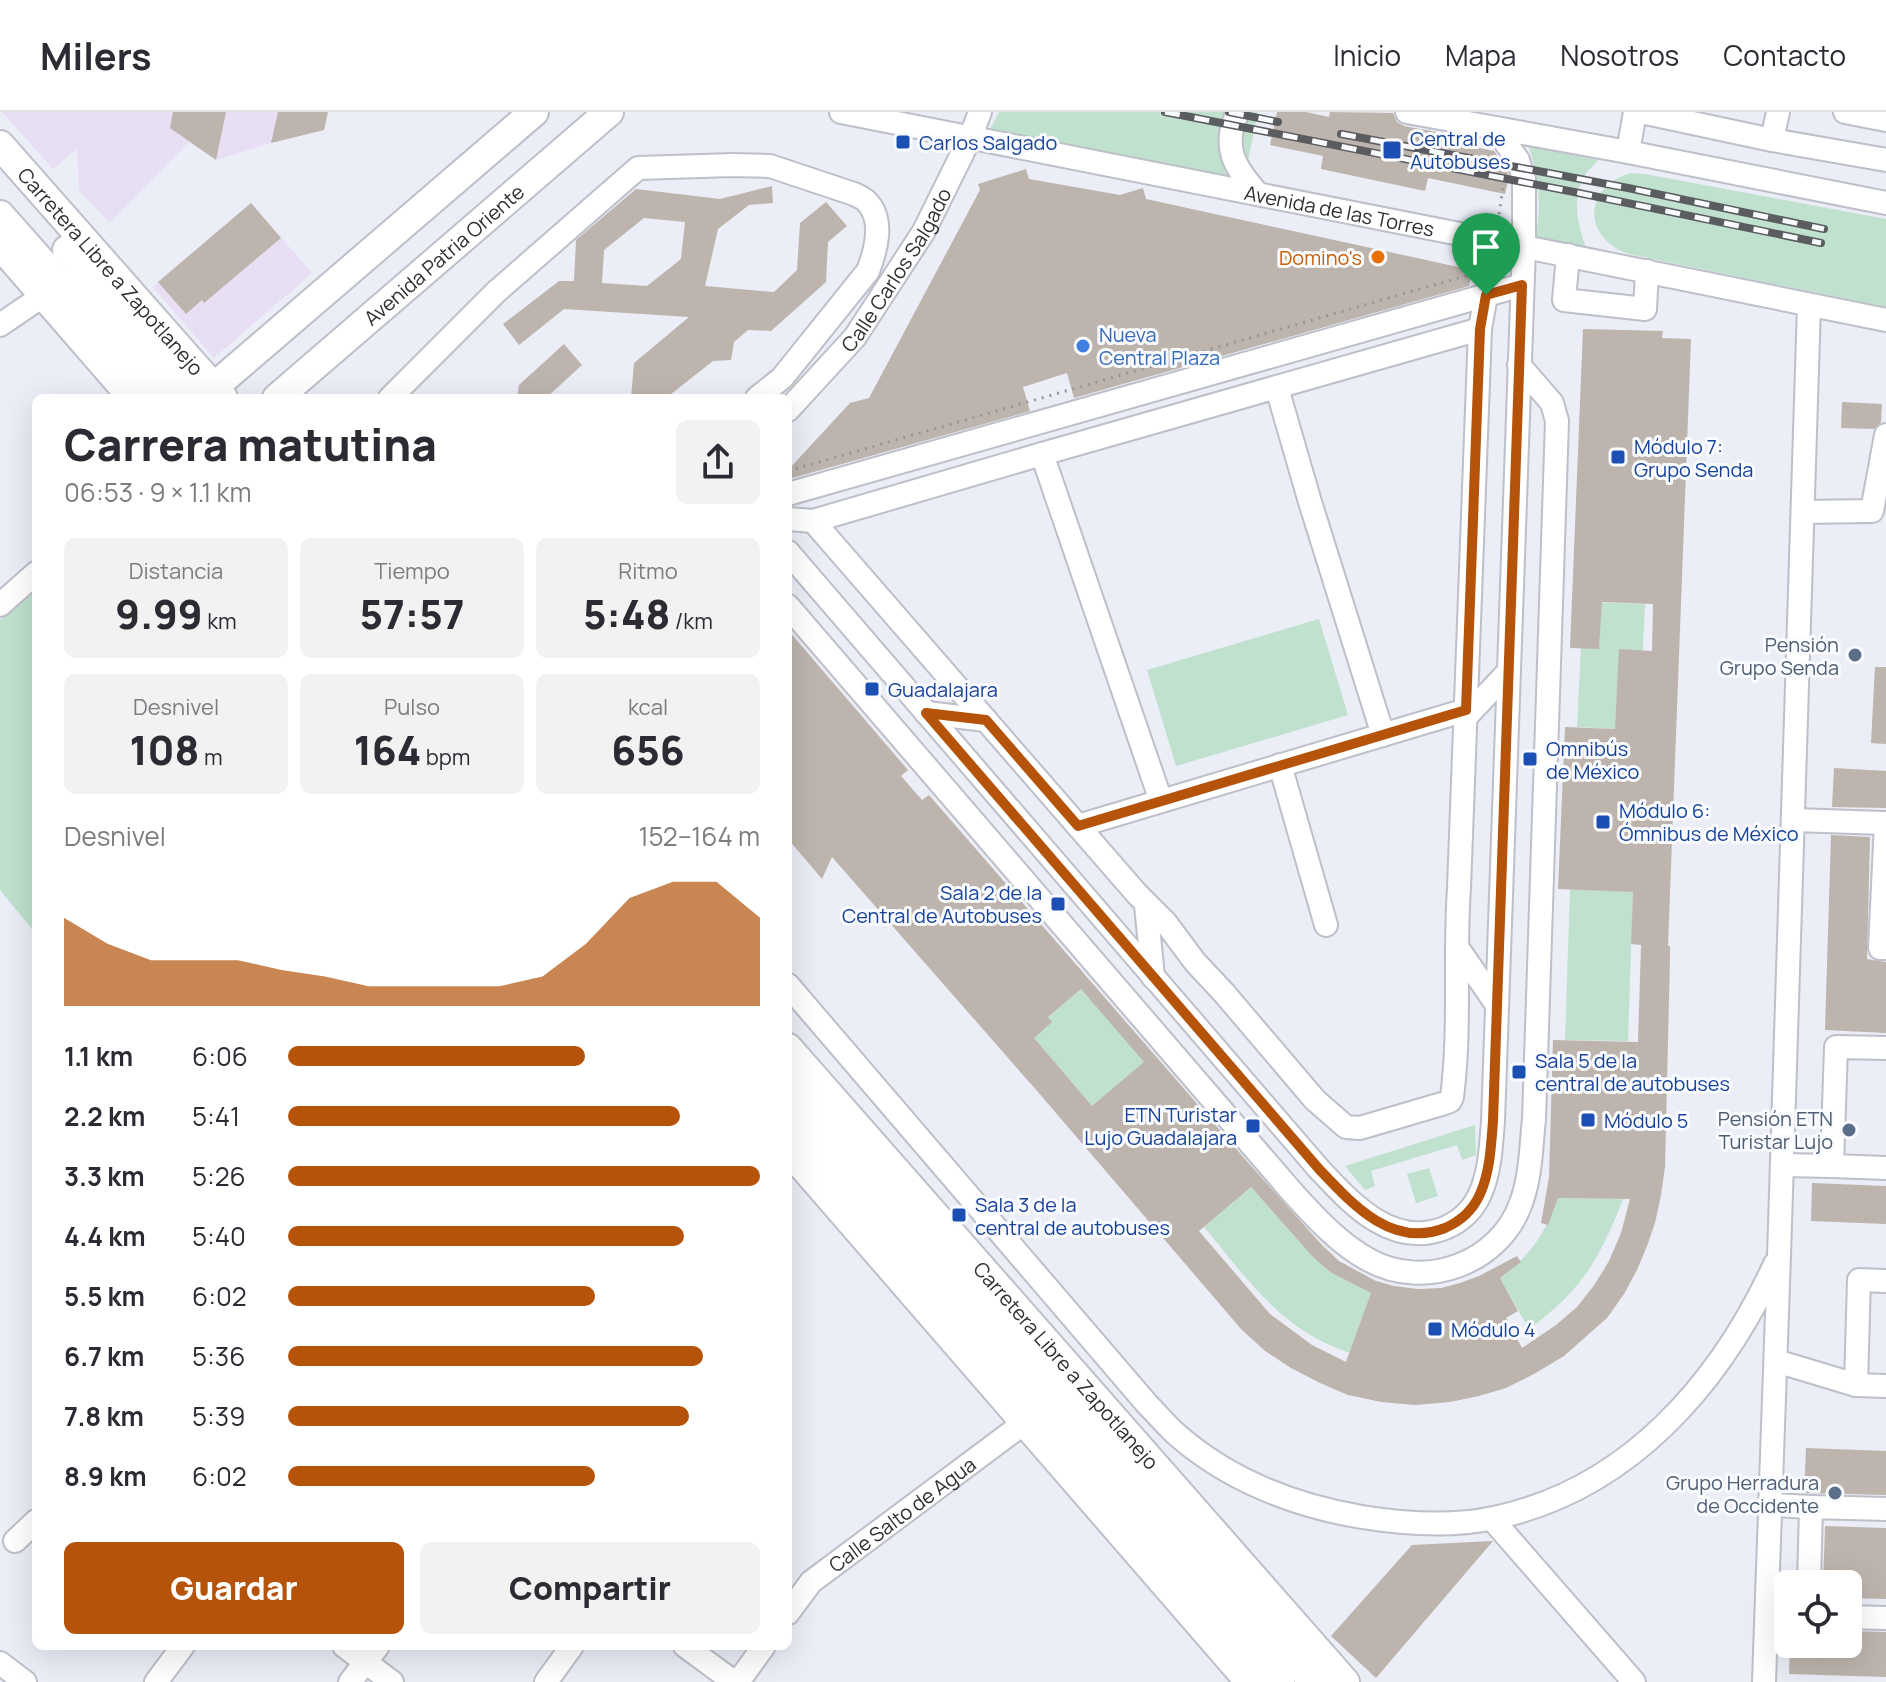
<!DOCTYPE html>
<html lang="es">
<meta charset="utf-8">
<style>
:root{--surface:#fff;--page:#f2f2f3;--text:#2b2b33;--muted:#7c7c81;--line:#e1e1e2;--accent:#b45309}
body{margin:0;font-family:Manrope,sans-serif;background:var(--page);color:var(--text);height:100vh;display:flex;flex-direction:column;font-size:30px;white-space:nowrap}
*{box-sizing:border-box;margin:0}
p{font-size:26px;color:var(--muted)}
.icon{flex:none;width:44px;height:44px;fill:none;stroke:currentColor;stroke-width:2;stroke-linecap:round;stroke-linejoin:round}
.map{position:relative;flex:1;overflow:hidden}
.panel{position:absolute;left:32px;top:282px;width:760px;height:1256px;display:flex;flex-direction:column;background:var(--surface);border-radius:12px;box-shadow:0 8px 32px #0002}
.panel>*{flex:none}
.fabs{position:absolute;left:1774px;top:1458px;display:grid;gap:16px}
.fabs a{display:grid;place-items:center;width:88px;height:88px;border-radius:12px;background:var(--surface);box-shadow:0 8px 32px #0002;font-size:40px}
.pin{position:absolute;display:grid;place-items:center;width:68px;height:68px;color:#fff;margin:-82px -34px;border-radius:50% 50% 50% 0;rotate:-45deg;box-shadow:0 0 8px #0007}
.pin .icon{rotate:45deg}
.round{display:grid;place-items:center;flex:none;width:84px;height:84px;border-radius:12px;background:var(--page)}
.headline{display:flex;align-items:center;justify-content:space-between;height:136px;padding:0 32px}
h1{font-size:44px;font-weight:800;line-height:60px}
.figures{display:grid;grid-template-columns:repeat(3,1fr);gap:12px;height:136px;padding:8px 32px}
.figures div{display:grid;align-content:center;border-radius:12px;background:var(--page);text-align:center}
.figures b{font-size:40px;font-weight:800}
.figures small{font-size:22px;font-weight:400}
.figures p{font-size:22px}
.chart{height:224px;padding:16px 32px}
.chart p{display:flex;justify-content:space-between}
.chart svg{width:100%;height:144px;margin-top:8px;fill:var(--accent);opacity:.7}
.primary-button{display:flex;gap:16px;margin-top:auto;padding:16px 32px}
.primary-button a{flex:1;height:92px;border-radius:12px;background:var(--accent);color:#fff;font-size:32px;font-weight:800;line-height:92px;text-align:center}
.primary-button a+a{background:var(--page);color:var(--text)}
ul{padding:0 32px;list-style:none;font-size:26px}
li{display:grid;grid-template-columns:128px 96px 1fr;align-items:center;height:60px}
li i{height:20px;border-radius:10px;background:var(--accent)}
header{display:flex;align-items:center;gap:48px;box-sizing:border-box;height:112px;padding:0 40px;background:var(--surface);border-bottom:2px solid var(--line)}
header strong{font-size:38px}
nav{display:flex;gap:44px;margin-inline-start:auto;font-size:28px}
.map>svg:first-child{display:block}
.commercial{fill:#e8dff5}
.green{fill:#bfe1ce}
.building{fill:#bdb4ad;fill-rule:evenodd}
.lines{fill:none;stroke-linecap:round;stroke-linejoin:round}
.minor-casing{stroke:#bdbfc9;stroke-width:26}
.major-casing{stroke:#bdbfc9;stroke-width:32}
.path{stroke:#95969d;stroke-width:3;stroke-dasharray:2 6;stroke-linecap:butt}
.minor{stroke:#fff;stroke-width:22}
.major{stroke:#fff;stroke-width:28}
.rail-casing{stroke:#5a5c60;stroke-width:8}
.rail{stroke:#fafbff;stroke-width:5;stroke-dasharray:15;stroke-linecap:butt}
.route-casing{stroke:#fff;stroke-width:16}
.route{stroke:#b45309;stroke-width:10}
.transit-dot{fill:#1a4fb4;stroke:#fafbff;stroke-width:3}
.food-dot{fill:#e8710a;stroke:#fafbff;stroke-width:3}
.shop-dot{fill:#3f7fe0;stroke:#fafbff;stroke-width:3}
.service-dot{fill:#5c6f8a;stroke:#fafbff;stroke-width:3}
.labels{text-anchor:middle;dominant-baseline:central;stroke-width:6;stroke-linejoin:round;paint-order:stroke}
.transit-label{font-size:20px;fill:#164399;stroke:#fafbff;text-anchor:start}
.street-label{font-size:20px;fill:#2e2f32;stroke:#fafbff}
.food-label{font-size:20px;fill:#c56008;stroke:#fafbff;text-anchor:end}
.shop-label{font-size:20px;fill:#366cbe;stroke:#fafbff;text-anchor:start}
.service-label{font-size:20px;fill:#4e5e75;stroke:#fafbff;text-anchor:end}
</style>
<header>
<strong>Milers</strong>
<nav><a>Inicio</a><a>Mapa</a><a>Nosotros</a><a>Contacto</a></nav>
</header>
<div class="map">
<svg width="1886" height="1570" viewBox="0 0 1886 1570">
<rect width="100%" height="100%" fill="#ebedf7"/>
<path class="commercial" d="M2,0H328L324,18L271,31L216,48L189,30L110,111L79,79L77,37L53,57Z
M251,91L312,161L214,246L153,175Z"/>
<path class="green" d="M999,0H1258L1244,67L990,17Z
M1529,35L1598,48C1594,53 1588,58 1585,63C1571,86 1578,113 1586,136L1535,128C1542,95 1539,67 1529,35Z
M1631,61L1645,62L1886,107V195L1629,142C1582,126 1583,74 1631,61Z
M36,478V822L0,778V508Z
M1583,490L1645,492L1639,618L1577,615L1581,536H1599L1600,515Z
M1319,507L1348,603L1176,654L1147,558Z
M1570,777L1633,780L1628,929L1565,928Z
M1081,877L1145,950L1092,994L1050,945L1031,928L1048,905Z
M1475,1013L1476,1043L1462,1048L1457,1033L1371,1059L1375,1074L1365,1078L1345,1054Z
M1429,1056L1438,1084L1416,1091L1407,1062Z
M1251,1075L1312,1144L1330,1160L1371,1181L1350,1241C1330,1234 1311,1225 1294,1212C1259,1186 1232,1148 1204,1115Z
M1558,1086L1623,1087C1599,1148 1583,1177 1529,1217L1500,1166C1531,1143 1545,1122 1558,1086Z"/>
<path class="building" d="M173,0H226L216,48L170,16Z
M278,0H328L324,18L271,31Z
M1277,0H1306L1329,5L1330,0L1393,1L1397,10L1404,14L1437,20L1436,27L1494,39L1505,54L1509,65L1505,82L1428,66L1425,79L1321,57L1323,44L1270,33Z
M1026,57L1029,67L1120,83L1143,76L1146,87L1472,158L1469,174L1074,286L1067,261L1023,275L1030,299L789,367L788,358L850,291L869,286L980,78L978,72Z
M772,74L773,91L749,93L718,117L705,174L774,180L797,158L800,111L826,90L847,114L828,130L826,170L771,219L748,218L734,230L731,248L713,249L666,286H631L634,251L689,205L564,197L519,233L503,212L559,169H574L576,128L636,77L720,87ZM644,106L685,110L681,147L647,174L602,171L604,138Z
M251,91L281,126L204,191L202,188L186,202L158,170Z
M1583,217L1663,219L1662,226L1691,227L1668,834H1670V845L1665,1055L1661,1083L1655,1111L1647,1134L1637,1158L1624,1182L1607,1206L1564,1244L1534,1262L1506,1276L1479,1284L1450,1290L1415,1293L1381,1290L1348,1283L1320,1271L1291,1256L1265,1239L1241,1217L1038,980L832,745L822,767L788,727V518L908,658L901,664L922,688L929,683L1245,1047L1322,1133L1339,1149L1376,1169L1394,1174L1418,1177L1441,1176L1460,1171L1479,1164L1517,1144L1521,1150L1500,1166L1518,1199L1506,1206L1522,1236L1556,1213L1577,1195L1595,1172L1609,1149L1621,1121L1630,1087L1558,1086L1548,1113L1541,1111L1549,1065L1553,928L1638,930L1641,833L1631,832L1633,780L1558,777L1565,615L1615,617L1619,537L1652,539L1653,492L1602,490L1599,537L1570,536ZM1081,877L1144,950L1092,994L1034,926L1052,910L1048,905ZM1251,1075L1312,1144L1330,1160L1371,1181L1346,1250L1312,1233L1270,1202L1199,1119Z
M564,232L582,253L546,286H517L519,273Z
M1842,290L1882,292L1881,310L1874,317L1841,316Z
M1875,555H1886V632L1871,631Z
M1834,656L1886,659V696L1832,695Z
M1831,723L1870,725L1867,847L1886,850V921L1825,918Z
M1812,1071L1886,1074V1112L1811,1109Z
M1806,1336L1886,1339V1383L1804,1381Z
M1825,1414L1886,1416V1487L1848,1486V1472H1823Z
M1493,1429L1376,1566L1331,1524L1412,1433Z
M1848,1519L1886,1520V1565L1789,1562L1790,1532H1848Z"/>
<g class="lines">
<defs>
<g id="minor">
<path id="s1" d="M841,0L1495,129L1886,208"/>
<path d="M1238,0C1221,35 1235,56 1258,82"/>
<path d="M1407,0L1628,40L1886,91"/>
<path d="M1641,0L1772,28L1886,48"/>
<path d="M1845,0L1886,8"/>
<path d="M1772,28L1778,0"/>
<path d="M1628,40L1635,0"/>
<path d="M1568,143L1564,188L1645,197L1647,159"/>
<path d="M0,213L44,183"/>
<path d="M1277,276L1310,390L1383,623"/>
<path d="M390,286L496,180L638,56L733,53L770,54L854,82C858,84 863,86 866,89C885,107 876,138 868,159L782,266L757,286"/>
<path id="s2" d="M788,298L855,225L924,119L970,26L980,0"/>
<path d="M1042,342L1480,217"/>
<path d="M788,382L1522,173"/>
<path d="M1803,400L1872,399L1886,323"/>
<path d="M788,407L813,409"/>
<path d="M788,440L1319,1057C1352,1092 1392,1137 1445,1116C1461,1109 1473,1098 1480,1082C1490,1060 1491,1034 1493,1009L1524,135V67L1518,48L1495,16"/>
<path d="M0,493L36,461"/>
<path d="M788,494L1292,1080C1315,1105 1339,1132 1369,1148C1425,1179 1500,1151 1521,1091C1531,1064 1531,1035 1534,1007L1557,309L1552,291L1519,253"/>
<path d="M926,601L986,608"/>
<path d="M1465,606L1509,559"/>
<path d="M1280,653L1326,813"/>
<path d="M1161,689L1042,342L813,409L1137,782L1166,811L1195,850L1224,881L1315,988L1346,1015L1360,1016L1445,991L1450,989L1452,985C1461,915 1454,845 1459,776L1480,217L1486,183"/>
<path d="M1793,708L1885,711"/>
<path d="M1886,711L1880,836H1886"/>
<path d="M1078,714L1466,598"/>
<path d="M1146,793L1153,865"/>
<path d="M1457,835L1497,893"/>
<path d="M788,873L1147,1292C1157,1302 1166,1313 1176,1322C1228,1368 1295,1394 1362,1405C1405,1412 1452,1415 1494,1406C1628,1378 1720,1272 1775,1152"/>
<path d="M1886,936L1836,935L1832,1054L1886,1056"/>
<path d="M1782,1053L1832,1054"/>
<path d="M1886,1169L1859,1168L1856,1273L1886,1274"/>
<path d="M1776,1249L1856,1273"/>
<path d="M1771,1393L1811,1395"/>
<path d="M1492,1407L1634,1570"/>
<path d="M15,1429L36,1409"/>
<path d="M1809,1472L1811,1395L1886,1397"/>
<path id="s3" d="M788,1501L811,1470L1024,1311"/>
<path d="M1848,1505L1886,1506"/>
<path d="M344,1534L392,1570"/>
<path d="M685,1534L734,1570"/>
<path d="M0,1551L25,1570"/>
<path d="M156,1570L183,1534"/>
<path d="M350,1570L378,1534"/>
<path d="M546,1570L572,1534"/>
<path d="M738,1570L764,1534"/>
<path d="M1764,1570L1779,1144L1809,193"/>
</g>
<g id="major">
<path id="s4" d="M0,33L223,286"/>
<path d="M0,103L162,286"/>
<path d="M0,133L133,286"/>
<path d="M67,138L194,286"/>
<path d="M214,275L534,0"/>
<path id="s5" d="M277,286L609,0"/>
<path id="s6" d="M788,936L1345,1570"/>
<path d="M788,969L1264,1515L1314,1570"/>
<path d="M788,1006L1280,1570"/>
<path d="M788,1037L1250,1570"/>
</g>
</defs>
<use href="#minor" class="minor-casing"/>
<use href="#major" class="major-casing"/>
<path class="path" d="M1498,110L1503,74
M788,359L1493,156V150"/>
<use href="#minor" class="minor"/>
<use href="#major" class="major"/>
<defs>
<path id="rail" d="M1165,0L1574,80L1821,131
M1229,0L1278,10
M1341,22L1628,76L1824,117"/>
</defs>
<use href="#rail" class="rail-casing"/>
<use href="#rail" class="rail"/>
</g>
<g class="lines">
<defs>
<path id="route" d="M1522,173L1493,1009C1491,1034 1490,1060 1480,1082C1473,1098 1461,1109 1445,1116C1392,1137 1352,1092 1319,1057L926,601L986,608L1078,714L1466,598L1480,217L1486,183Z"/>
</defs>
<use href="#route" class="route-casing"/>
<use href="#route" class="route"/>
</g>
<g class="transit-dot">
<rect x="895" y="22" width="16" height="16" rx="4"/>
<rect x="1382" y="28" width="20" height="20" rx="4"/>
<rect x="1610" y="337" width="16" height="16" rx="4"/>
<rect x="864" y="569" width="16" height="16" rx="4"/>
<rect x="1522" y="639" width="16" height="16" rx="4"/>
<rect x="1595" y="702" width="16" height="16" rx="4"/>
<rect x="1050" y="784" width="16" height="16" rx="4"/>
<rect x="1511" y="952" width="16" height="16" rx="4"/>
<rect x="1580" y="1000" width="16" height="16" rx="4"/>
<rect x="1245" y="1006" width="16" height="16" rx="4"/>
<rect x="951" y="1095" width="16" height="16" rx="4"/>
<rect x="1427" y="1209" width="16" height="16" rx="4"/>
</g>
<circle class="food-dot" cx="1378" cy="145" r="8"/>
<circle class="shop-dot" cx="1083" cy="234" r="8"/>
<g class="service-dot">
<circle cx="1855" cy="543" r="8"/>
<circle cx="1849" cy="1018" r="8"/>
<circle cx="1835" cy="1381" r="8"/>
</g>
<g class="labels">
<g class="transit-label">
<text x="1410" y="26">Central de<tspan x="1410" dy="23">Autobuses</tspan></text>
<text x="919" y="30">Carlos Salgado</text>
<text x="1634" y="334">Módulo 7:<tspan x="1634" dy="23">Grupo Senda</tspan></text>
<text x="888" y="577">Guadalajara</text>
<text x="1546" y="636">Omnibús<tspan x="1546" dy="23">de México</tspan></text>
<text x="1619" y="698">Módulo 6:<tspan x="1619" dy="23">Ómnibus de México</tspan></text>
<text x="1042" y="780" text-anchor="end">Sala 2 de la<tspan x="1042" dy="23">Central de Autobuses</tspan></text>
<text x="1535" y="948">Sala 5 de la<tspan x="1535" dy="23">central de autobuses</tspan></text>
<text x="1237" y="1002" text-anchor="end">ETN Turistar<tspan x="1237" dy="23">Lujo Guadalajara</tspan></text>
<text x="1604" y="1008">Módulo 5</text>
<text x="975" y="1092">Sala 3 de la<tspan x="975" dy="23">central de autobuses</tspan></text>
<text x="1451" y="1217">Módulo 4</text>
</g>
<g class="street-label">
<text stroke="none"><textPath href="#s1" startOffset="508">Avenida de las Torres</textPath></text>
<text stroke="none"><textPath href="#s5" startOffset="220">Avenida Patria Oriente</textPath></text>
<text stroke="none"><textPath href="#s2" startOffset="178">Calle Carlos Salgado</textPath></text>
<text stroke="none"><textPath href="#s4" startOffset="168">Carretera Libre a Zapotlanejo</textPath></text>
<text stroke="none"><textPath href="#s6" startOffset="422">Carretera Libre a Zapotlanejo</textPath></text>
<text stroke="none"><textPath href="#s3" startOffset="152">Calle Salto de Agua</textPath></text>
</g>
<g class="food-label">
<text x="1362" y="145">Domino's</text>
</g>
<g class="shop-label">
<text x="1099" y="222">Nueva<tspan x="1099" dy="23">Central Plaza</tspan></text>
</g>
<g class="service-label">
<text x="1839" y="532">Pensión<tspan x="1839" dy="23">Grupo Senda</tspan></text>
<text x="1833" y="1006">Pensión ETN<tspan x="1833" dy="23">Turistar Lujo</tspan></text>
<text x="1819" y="1370">Grupo Herradura<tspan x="1819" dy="23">de Occidente</tspan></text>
</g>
</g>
</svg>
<div class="fabs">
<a><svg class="icon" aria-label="locate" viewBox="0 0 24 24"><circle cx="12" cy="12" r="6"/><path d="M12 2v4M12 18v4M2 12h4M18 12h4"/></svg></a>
</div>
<div class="pin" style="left:1486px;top:183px;background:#1e9e55"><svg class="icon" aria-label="arrive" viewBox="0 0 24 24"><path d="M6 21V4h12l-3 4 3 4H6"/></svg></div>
<section class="panel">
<div class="headline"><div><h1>Carrera matutina</h1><p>06:53 · 9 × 1.1 km</p></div><a class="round"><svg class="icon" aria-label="share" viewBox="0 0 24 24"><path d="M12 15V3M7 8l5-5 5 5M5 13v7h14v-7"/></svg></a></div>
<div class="figures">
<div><p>Distancia</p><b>9.99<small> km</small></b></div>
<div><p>Tiempo</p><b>57:57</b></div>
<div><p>Ritmo</p><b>5:48<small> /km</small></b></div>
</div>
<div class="figures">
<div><p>Desnivel</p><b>108<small> m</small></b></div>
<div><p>Pulso</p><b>164<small> bpm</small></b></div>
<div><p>kcal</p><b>656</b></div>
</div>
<div class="chart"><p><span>Desnivel</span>152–164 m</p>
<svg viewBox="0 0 160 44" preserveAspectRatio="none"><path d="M0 44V17L10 25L20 30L30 30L40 30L50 33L60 35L70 38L80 38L90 38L100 38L110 35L120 25L130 11L140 6L150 6L160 17V44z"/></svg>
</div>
<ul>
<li><b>1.1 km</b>6:06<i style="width:63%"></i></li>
<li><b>2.2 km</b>5:41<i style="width:83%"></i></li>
<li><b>3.3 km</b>5:26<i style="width:100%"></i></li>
<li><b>4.4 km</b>5:40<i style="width:84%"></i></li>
<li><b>5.5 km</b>6:02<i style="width:65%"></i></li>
<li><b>6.7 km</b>5:36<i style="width:88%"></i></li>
<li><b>7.8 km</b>5:39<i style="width:85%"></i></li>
<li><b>8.9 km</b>6:02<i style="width:65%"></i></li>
</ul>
<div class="primary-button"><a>Guardar</a><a>Compartir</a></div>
</section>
</div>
